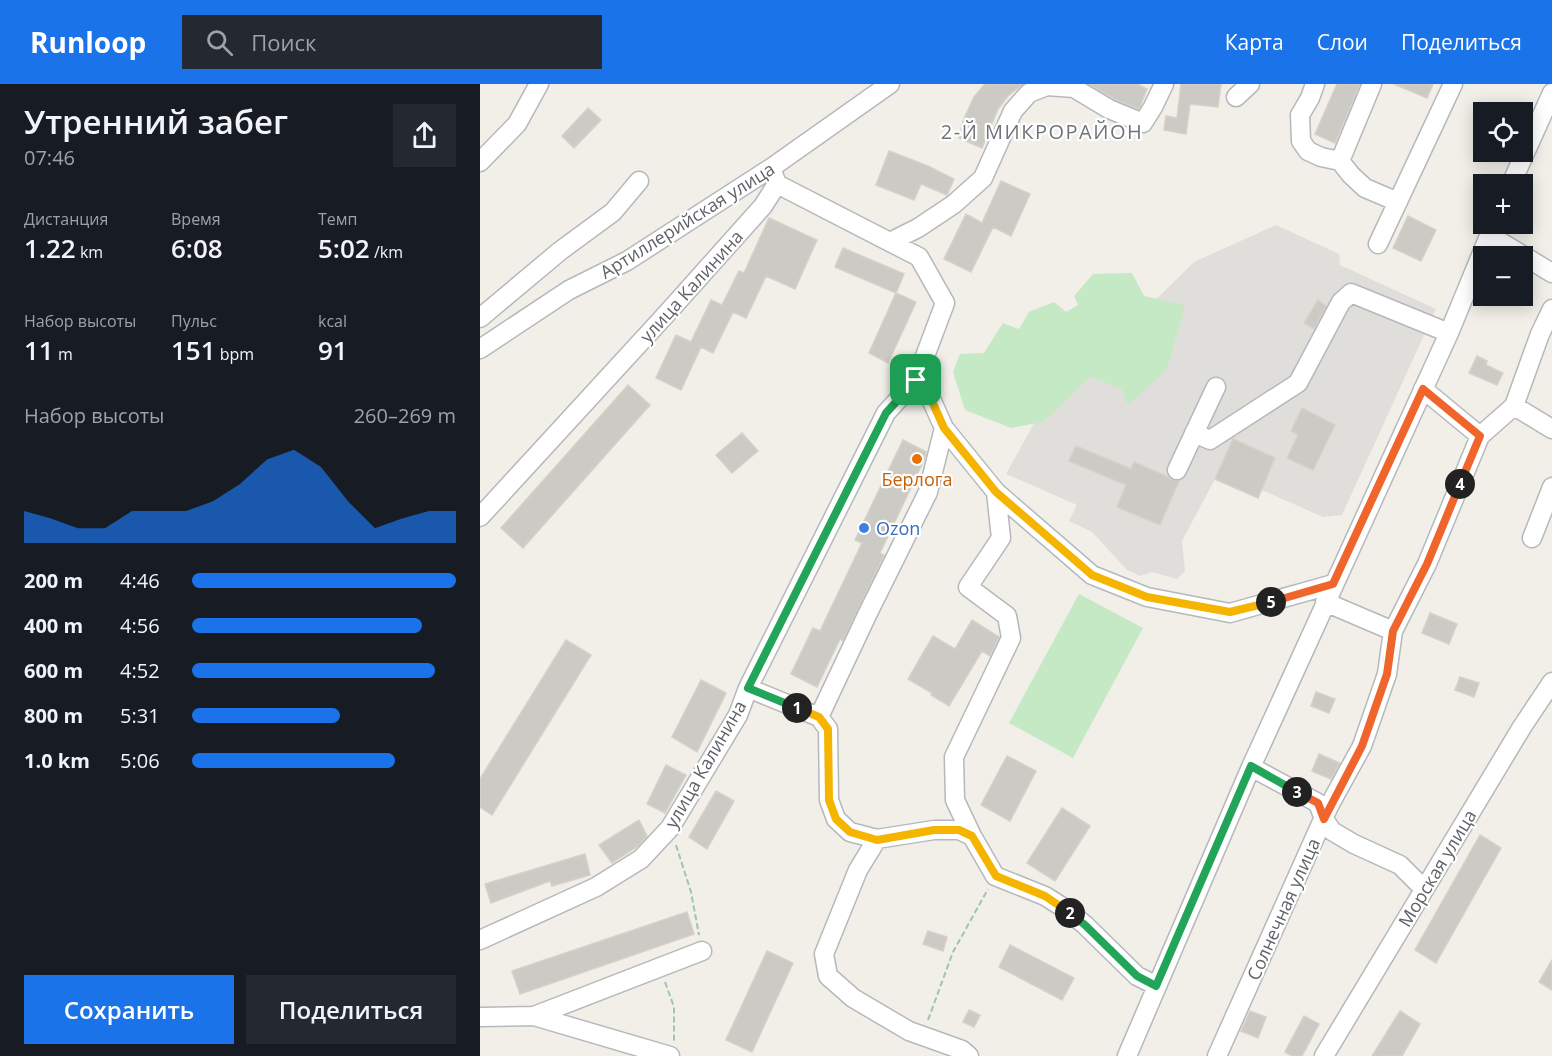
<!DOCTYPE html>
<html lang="ru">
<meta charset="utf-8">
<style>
:root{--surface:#171b24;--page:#242831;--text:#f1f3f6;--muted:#9ea1a6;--accent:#1a73e8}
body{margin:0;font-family:"Open Sans",sans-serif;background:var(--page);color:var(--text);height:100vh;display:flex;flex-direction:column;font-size:22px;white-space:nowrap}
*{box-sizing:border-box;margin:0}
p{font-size:20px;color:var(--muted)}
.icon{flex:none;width:33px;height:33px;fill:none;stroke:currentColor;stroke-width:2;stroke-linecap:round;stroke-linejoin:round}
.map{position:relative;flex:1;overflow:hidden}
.side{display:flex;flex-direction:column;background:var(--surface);width:480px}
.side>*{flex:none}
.buttons{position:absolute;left:993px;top:18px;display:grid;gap:12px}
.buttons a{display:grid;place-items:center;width:60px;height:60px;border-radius:0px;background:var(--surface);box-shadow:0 3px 15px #0003;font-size:30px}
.pin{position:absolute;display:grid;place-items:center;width:51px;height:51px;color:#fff;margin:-26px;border-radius:12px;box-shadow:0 3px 9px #0006}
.km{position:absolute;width:30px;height:30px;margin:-15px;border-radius:50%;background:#222;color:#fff;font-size:16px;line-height:30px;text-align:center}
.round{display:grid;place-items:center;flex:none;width:63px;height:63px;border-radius:0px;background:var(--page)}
.headline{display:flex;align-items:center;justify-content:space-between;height:102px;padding:0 24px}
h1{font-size:33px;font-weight:600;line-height:45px}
.metrics{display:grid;grid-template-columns:repeat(3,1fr);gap:9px;height:102px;padding:6px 24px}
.metrics div{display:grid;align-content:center}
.metrics b{font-size:26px;font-weight:600}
.metrics small{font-size:16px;font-weight:400}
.metrics p{font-size:16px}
.chart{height:168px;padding:12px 24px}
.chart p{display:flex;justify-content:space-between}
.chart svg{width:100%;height:108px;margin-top:6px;fill:var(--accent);opacity:.7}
.cta{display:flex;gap:12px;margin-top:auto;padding:12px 24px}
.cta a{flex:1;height:69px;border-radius:0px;background:var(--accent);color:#fff;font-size:24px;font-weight:600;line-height:69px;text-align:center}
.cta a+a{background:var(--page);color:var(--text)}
ul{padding:0 24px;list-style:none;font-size:20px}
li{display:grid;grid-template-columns:96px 72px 1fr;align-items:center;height:45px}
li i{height:15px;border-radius:8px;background:var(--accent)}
header{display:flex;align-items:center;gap:36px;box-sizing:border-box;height:84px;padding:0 30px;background:var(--accent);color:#fff}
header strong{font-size:28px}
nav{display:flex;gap:33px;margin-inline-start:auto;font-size:21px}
.search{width:420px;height:54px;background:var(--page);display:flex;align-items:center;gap:15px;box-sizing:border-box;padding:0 21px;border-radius:0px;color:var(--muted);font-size:22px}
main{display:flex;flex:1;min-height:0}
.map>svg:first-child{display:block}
.industrial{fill:#e0deda}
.green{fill:#c5e8c5}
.building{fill:#cccac5;stroke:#d6d1c6;stroke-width:1.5}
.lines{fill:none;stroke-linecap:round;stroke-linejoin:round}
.minor-casing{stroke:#b5b8bc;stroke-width:21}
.path{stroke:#9cc7a9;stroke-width:2;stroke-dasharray:6 3;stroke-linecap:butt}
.minor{stroke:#fff;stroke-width:18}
.split-1-casing{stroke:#fff;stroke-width:12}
.split-2-casing{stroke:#fff;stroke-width:12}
.split-3-casing{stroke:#fff;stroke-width:12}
.split-4-casing{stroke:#fff;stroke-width:12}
.split-5-casing{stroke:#fff;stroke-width:12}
.split-6-casing{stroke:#fff;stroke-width:12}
.split-1{stroke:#22a559;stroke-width:8}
.split-2{stroke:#f5b400;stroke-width:8}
.split-3{stroke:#22a559;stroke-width:8}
.split-4{stroke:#f0652b;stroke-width:8}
.split-5{stroke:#f0652b;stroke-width:8}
.split-6{stroke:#f5b400;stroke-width:8}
.food-dot{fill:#e8710a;stroke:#fff;stroke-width:2}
.shop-dot{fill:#3f7fe0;stroke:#fff;stroke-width:2}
.labels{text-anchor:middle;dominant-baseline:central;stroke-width:4.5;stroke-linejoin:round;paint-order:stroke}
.street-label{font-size:18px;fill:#5f6368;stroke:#fff}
.food-label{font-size:18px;fill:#c56008;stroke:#fff}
.shop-label{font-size:18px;fill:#366cbe;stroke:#fff;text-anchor:start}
.neighbourhood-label{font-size:20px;letter-spacing:1.5px;fill:#70757a;stroke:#fff}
</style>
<header>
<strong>Runloop</strong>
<div class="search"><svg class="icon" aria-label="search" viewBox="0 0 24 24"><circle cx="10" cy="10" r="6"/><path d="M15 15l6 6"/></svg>Поиск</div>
<nav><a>Карта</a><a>Слои</a><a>Поделиться</a></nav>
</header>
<main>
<section class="side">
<div class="headline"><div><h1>Утренний забег</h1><p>07:46</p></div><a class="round"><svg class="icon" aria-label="share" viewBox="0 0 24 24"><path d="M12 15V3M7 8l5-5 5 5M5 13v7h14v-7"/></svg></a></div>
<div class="metrics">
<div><p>Дистанция</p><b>1.22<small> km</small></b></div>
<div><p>Время</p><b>6:08</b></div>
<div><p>Темп</p><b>5:02<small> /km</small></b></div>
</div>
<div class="metrics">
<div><p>Набор высоты</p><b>11<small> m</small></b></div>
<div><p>Пульс</p><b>151<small> bpm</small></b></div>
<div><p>kcal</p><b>91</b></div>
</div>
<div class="chart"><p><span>Набор высоты</span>260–269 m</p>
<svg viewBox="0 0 160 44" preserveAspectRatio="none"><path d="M0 44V31L10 34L20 38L30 38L40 31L50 31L60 31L70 27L80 20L90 10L100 6L110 13L120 27L130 38L140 34L150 31L160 31V44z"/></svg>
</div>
<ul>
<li><b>200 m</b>4:46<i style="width:100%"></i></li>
<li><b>400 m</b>4:56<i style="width:87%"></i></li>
<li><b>600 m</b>4:52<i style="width:92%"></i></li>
<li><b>800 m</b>5:31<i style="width:56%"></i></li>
<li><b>1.0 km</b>5:06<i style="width:77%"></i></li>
</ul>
<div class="cta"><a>Сохранить</a><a>Поделиться</a></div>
</section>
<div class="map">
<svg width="1072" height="972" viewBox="0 0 1072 972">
<rect width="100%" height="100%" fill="#f1efe8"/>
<path class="industrial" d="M796,141L859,170L860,181L956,225L862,431L843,433L782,406L778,414L735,395L702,457L705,487L697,495L672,488L660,492L647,486L612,448L589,437L597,421L526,390L562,325L646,245L714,178Z"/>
<path class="green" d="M652,189L664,212L705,221L687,285L650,320L645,317L642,305L610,293L563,338L531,344L485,326L473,288L480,270L504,269L523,239L539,245L549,228L574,218L586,228L598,221L594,212L613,190Z
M599,510L663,544L593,674L529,639Z"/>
<path class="building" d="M505,0H543L528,12L518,25L502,64L479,54L483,37L494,13Z
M609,0H657L667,5L659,25L634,15Z
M701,0H741L738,23L710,20L706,50L684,46L686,32L697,34Z
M857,0H880L855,59L835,50Z
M914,0H953L947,14Z
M108,24L121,36L94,64L82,52Z
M409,67L448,82L474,95L467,111L441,100L434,116L396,101Z
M521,97L550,110L531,152L513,143L491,188L464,175L486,130L502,139Z
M928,132L956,146L941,177L913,164Z
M289,134L337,156L315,205L286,192L266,234L253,228L233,269L221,263L201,306L176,294L196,251L211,258L231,216L242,221L259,187L264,189Z
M363,164L424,190L416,209L355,183Z
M416,209L436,218L408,279L389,269Z
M838,216L846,222L834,245L824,239Z
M997,272L1007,277L1006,281L1023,289L1017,301L989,289Z
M148,301L170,321L43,464L21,444Z
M822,324L855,341L833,386L807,374L818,351L811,347Z
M262,349L278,367L252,389L236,371Z
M753,355L795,374L778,414L735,395Z
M423,356L446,368L444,376L400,469L404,471L363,557L360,555L337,603L311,590L333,544L340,547L382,459L375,456Z
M596,362L651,385L654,378L688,393L693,396L699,397L680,441L637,423L646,401L589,377Z
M950,529L977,540L969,560L942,549Z
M492,536L519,553L510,572L502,567L469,622L451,611L452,609L428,595L453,552L475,565Z
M86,556L111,571L12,731L0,723V695Z
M980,593L999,599L994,613L975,606Z
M221,596L246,609L217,668L192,653Z
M836,608L855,615L849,629L831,622Z
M839,670L860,679L851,695L832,687Z
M527,672L556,687L530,737L501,721Z
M186,681L206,691L185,729L167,720Z
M236,707L254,717L227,765L209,753Z
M582,724L610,742L575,797L547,779Z
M159,736L167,752L158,762L132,779L119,761Z
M1000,751L1021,764L956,879L935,866Z
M105,770L110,791L72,802L70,797L11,819L5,800Z
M207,828L214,850L40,910L32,887Z
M448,847L467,853L463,867L443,860Z
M530,861L594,894L582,916L519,883Z
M287,867L313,879L272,968L246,956Z
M1072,876V906L1059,898Z
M489,926L500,931L494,943L483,938Z
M770,927L786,933L778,954L761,947Z
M920,927L940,940L922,972H892Z
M824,932L839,940L822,972H812L805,968Z"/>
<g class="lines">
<defs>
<path id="minor" d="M835,0L830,14L820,31L821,57L828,67L841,73L860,77
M892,0L860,77L871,91L885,104L918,118
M756,13L770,0
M0,78L37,40L59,0
M1031,100L1072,9
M1009,151L1072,189
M410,158L438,144L474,120L503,94L533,27L549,9L567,2L594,4L629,25L663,39L673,23L684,0
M898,160L973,0
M0,234L80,167L133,128L159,97
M0,265L89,206L147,177L291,84L410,0
M943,305L1000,352
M1034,322L1072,345
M464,344L516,408L612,491L667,513L750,529L853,500
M714,349L730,356L818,299L861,218L871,209L969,249
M697,386L736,303
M0,433L190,226L283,122L297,100
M1052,454L1072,403
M845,518L913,547
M268,604L339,633L348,645L349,716L356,735L370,748L397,755L454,746H479L492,752L515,792L565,812L584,824L605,841L657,892L677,902
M339,633L387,531L448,408L464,344L451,315L436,296
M771,683L838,719L844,735L852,747L874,760L920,781L944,805
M492,752L475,716L474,673L531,554L527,532L488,503L521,454L516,408
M397,755L378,786L344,870L348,892L373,914L429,947L482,966L489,972
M0,856L116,803L161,775L190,744L258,631L268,604L406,329L436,296L465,219L439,173L297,100L291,84
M54,932L222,867
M0,933L54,932L190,972
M647,972L771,683L969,249L1014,140
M737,972L849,722L882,662L907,590L913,547L947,480L1000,352L1034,322L1060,250L1072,225
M844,972L1042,643L1072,598"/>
</defs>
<use href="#minor" class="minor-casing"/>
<path class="path" d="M196,761L211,808L219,851
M185,898L194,923V957
M448,936L473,868L508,805"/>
<use href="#minor" class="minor"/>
</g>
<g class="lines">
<defs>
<path id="split-1" d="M317,624L268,604L406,329L436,296"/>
<path id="split-2" d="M317,624L339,633L348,645L349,716L356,735L370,748L397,756L454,746H479L492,752L516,792L565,812L590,829"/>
<path id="split-3" d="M590,829L605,841L657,892L676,902L771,682L817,708"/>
<path id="split-4" d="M817,708L838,719L844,735L882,662L907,590L913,547L947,480L980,400"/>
<path id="split-5" d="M791,518L853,500L943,305L1000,352L980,400"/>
<path id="split-6" d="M436,296L451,315L464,344L516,408L612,491L667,513L750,528L791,518"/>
</defs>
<use href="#split-1" class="split-1-casing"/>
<use href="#split-2" class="split-2-casing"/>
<use href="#split-3" class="split-3-casing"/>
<use href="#split-4" class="split-4-casing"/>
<use href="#split-5" class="split-5-casing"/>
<use href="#split-6" class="split-6-casing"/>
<use href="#split-1" class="split-1"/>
<use href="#split-2" class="split-2"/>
<use href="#split-3" class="split-3"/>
<use href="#split-4" class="split-4"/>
<use href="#split-5" class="split-5"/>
<use href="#split-6" class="split-6"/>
</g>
<circle class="food-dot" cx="437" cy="375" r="6"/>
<circle class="shop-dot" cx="384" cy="444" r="6"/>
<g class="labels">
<g class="street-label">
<text transform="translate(207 136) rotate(-32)">Артиллерийская улица</text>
<text transform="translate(211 202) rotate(-48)">улица Калинина</text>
<text transform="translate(225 680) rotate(-60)">улица Калинина</text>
<text transform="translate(957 784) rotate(-59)">Морская улица</text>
<text transform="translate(803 825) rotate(-66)">Солнечная улица</text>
</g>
<g class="food-label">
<text x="437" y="395">Берлога</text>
</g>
<g class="shop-label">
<text x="396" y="444">Ozon</text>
</g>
<g class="neighbourhood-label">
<text x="562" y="47">2-Й МИКРОРАЙОН</text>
</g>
</g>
</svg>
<div class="buttons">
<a><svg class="icon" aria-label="locate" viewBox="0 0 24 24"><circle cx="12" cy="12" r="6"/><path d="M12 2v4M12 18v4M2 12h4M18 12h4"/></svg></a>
<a>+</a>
<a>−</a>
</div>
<div class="pin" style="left:436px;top:296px;background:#1e9e55"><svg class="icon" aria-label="arrive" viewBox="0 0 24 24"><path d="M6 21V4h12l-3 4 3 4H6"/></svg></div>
<b class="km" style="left:317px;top:624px">1</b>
<b class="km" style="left:590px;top:829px">2</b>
<b class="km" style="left:817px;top:708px">3</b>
<b class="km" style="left:980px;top:400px">4</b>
<b class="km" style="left:791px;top:518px">5</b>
</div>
</main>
